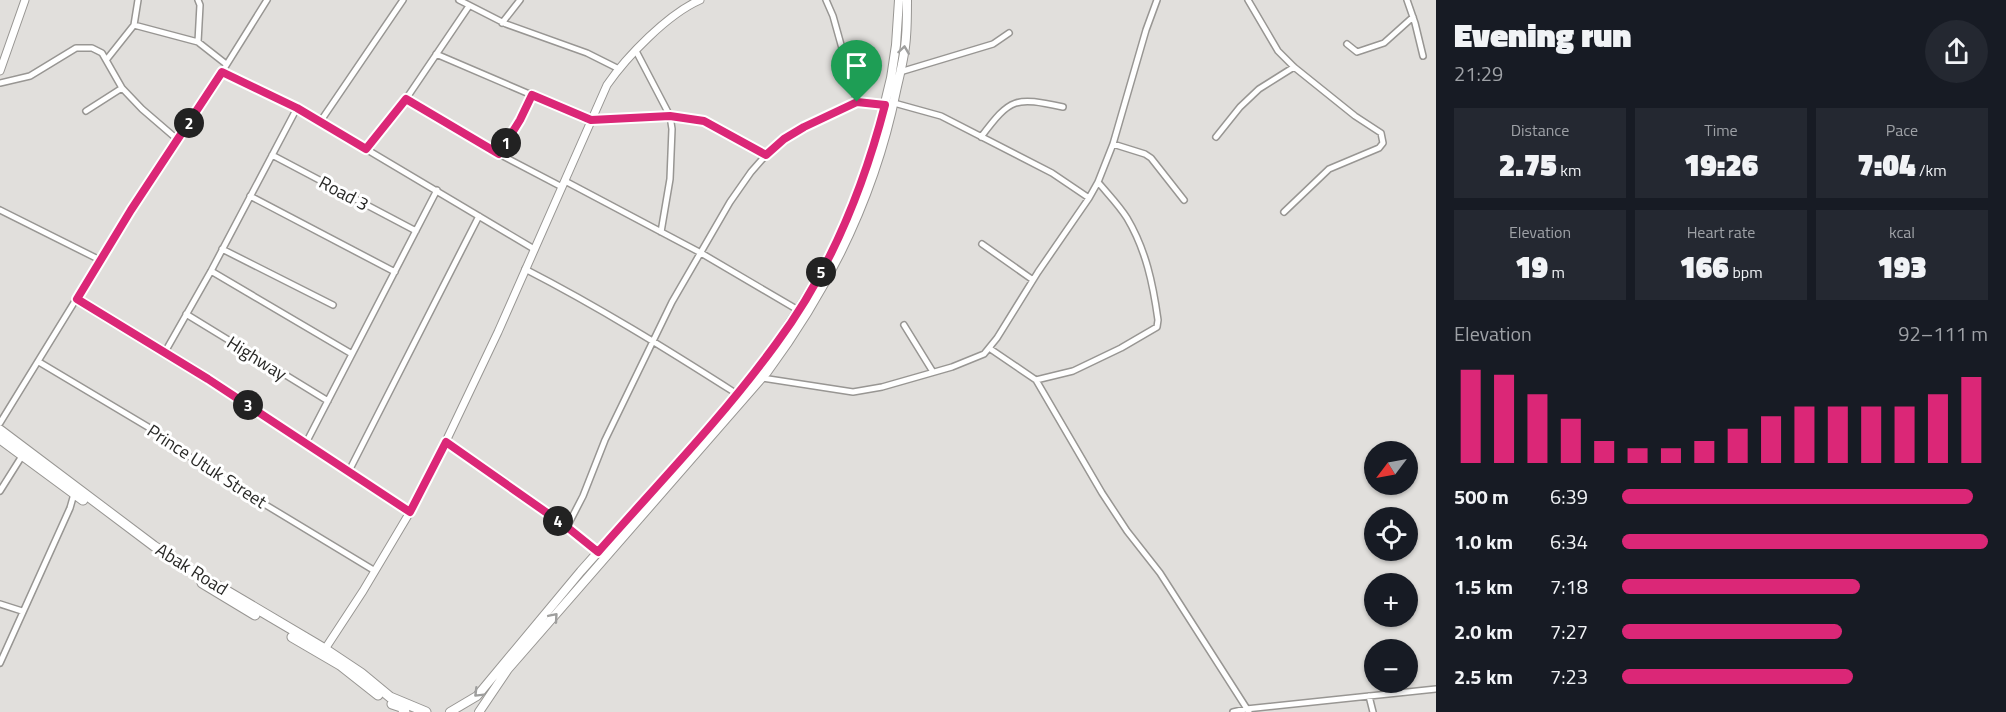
<!DOCTYPE html>
<meta charset="utf-8">
<style>
:root{--surface:#171b24;--page:#242831;--text:#f1f3f6;--muted:#9ea1a6;--accent:#db2777}
body{margin:0;font-family:"Titillium Web",sans-serif;background:var(--page);color:var(--text);height:100vh;display:flex;flex-direction:column;font-size:22px;white-space:nowrap}
*{box-sizing:border-box;margin:0}
p{font-size:20px;color:var(--muted)}
.icon{flex:none;width:33px;height:33px;fill:none;stroke:currentColor;stroke-width:2;stroke-linecap:round;stroke-linejoin:round}
.map{position:relative;flex:1;overflow:hidden}
.panel{display:flex;flex-direction:column;background:var(--surface);width:570px}
.panel>*{flex:none}
.needle{width:39px;rotate:238deg}
.fabs{position:absolute;left:1364px;top:441px;display:grid;gap:12px}
.fabs a{display:grid;place-items:center;width:54px;height:54px;border-radius:50%;background:var(--surface);box-shadow:0 2px 4px #0004;font-size:30px}
.pin{position:absolute;display:grid;place-items:center;width:51px;height:51px;color:#fff;margin:-62px -26px;border-radius:50% 50% 50% 0;rotate:-45deg;box-shadow:0 0 6px #0007}
.pin .icon{rotate:45deg}
.km{position:absolute;width:30px;height:30px;margin:-15px;border-radius:50%;background:#222;color:#fff;font-size:16px;line-height:30px;text-align:center}
.round{display:grid;place-items:center;flex:none;width:63px;height:63px;border-radius:32px;background:var(--page)}
.overview{display:flex;align-items:center;justify-content:space-between;height:102px;padding:0 18px}
h1{font-size:33px;font-weight:800;line-height:45px}
.figures{display:grid;grid-template-columns:repeat(3,1fr);gap:9px;height:102px;padding:6px 18px}
.figures div{display:grid;align-content:center;border-radius:0px;background:var(--page);text-align:center}
.figures b{font-size:30px;font-weight:800}
.figures small{font-size:16px;font-weight:400}
.figures p{font-size:16px}
.chart{height:168px;padding:12px 18px}
.chart p{display:flex;justify-content:space-between}
.chart svg{width:100%;height:108px;margin-top:6px;stroke:var(--accent);stroke-width:6}
ul{padding:0 18px;list-style:none;font-size:20px}
li{display:grid;grid-template-columns:96px 72px 1fr;align-items:center;height:45px}
li i{height:15px;border-radius:8px;background:var(--accent)}
main{display:flex;flex:1;min-height:0}
.map>svg:first-child{display:block}
.lines{fill:none;stroke-linecap:round;stroke-linejoin:round}
.street-casing{stroke:#989693;stroke-width:8}
.secondary-casing{stroke:#989693;stroke-width:9}
.primary-casing{stroke:#989693;stroke-width:10}
.highway-casing{stroke:#989693;stroke-width:11}
.street{stroke:#fff;stroke-width:5}
.secondary{stroke:#fff;stroke-width:7}
.primary{stroke:#fff;stroke-width:8}
.highway{stroke:#fff;stroke-width:9}
.oneway{stroke:#9f9f9e}
.route-casing{stroke:#fff;stroke-width:12}
.route{stroke:#db2777;stroke-width:8}
.labels{text-anchor:middle;dominant-baseline:central;stroke-width:6;stroke-linejoin:round;paint-order:stroke}
.street-label{font-size:18px;fill:#292927;stroke:#fff}
</style>
<main>
<div class="map">
<svg width="1436" height="712" viewBox="0 0 1436 712">
<rect width="100%" height="100%" fill="#e1dfdc"/>
<g class="lines">
<defs>
<path id="street" d="M198,0L200,5L198,42
M459,0L506,24L587,53L619,69
M826,0L833,16L857,102
M1248,0L1278,51L1294,67L1355,116L1381,133L1383,143L1379,148L1329,169L1284,212
M1407,0L1415,23L1423,56
M502,23L520,0
M134,25L198,42L226,64
M1347,44L1357,52L1384,43L1413,17
M636,51L670,116L672,129L670,179L661,232
M436,54L590,120L670,116L704,121L766,155
M107,59L134,25L138,0
M222,72L297,108L534,249
M900,72L993,44L1009,33
M0,83L30,76L76,48H92L102,53L122,88L142,109L178,140
M406,99L499,154L562,187
M894,103L941,116L1052,173L1089,198
M86,111L122,88
M320,122L403,0
M981,137C1011,97 1015,97 1063,107
M1216,137L1240,107L1259,89L1294,67
M1113,144L1145,154L1151,158L1184,200
M367,149L406,99L469,6
M499,154L520,120L532,95
M272,155L416,231
M565,181L701,253L798,310
M250,196L395,272
M0,210L100,260
M982,244L1033,280
M222,249L333,305
M525,269C599,307 668,350 737,394
M211,271L352,354
M77,299L208,379L410,512
M186,314L328,401
M904,325L933,372
M989,348L1036,380L1102,493L1127,531L1160,573L1249,712
M165,352L211,271L297,108
M39,362L148,427L208,470L375,571
M762,378L853,392L882,387L952,367L984,354L997,338L1038,272L1089,198L1098,182L1113,144L1146,30L1157,0
M1036,380L1073,371L1121,348L1157,327L1158,320C1153,284 1146,250 1127,218C1119,205 1107,193 1098,182
M0,423L131,210L222,72L267,0
M446,442L567,527L598,552
M306,443L437,190
M349,471L479,216
M0,491L22,456
M567,527L583,496L605,440L672,302L730,202L751,172L766,155L785,139L804,127L857,102L885,105
M0,604L22,611
M0,663L70,508L74,494
M1369,696L1373,712
M1233,712L1246,709L1436,689"/>
<path id="secondary" d="M0,71L25,0
M325,649L363,591L410,512L448,437L498,332L607,85C627,56 668,14 700,0"/>
<path id="primary" d="M450,712L477,696L581,571L724,411L776,344L802,304L826,264L841,233L858,193L878,132L891,78L896,45L899,0
M479,712L508,669L767,372C830,287 875,195 896,91C900,73 905,55 906,37C907,25 907,12 907,0"/>
<path id="highway" d="M0,430L154,546L188,568L325,649L361,673L390,697L426,712
M0,439L83,500
M202,583L255,615
M292,637L340,665L378,695
M392,704L401,707L405,712"/>
</defs>
<use href="#street" class="street-casing"/>
<use href="#secondary" class="secondary-casing"/>
<use href="#primary" class="primary-casing"/>
<use href="#highway" class="highway-casing"/>
<use href="#street" class="street"/>
<use href="#secondary" class="secondary"/>
<use href="#primary" class="primary"/>
<use href="#highway" class="highway"/>
</g>
<defs><path id="oneway-chevron" d="M-2-3.5L2.5 0L-2 3.5" fill="none" stroke-width="1.6" stroke-linecap="round" stroke-linejoin="round" transform="scale(1.5)"/></defs>
<g class="oneway">
<use href="#oneway-chevron" transform="translate(904 50) rotate(-82)"/>
<use href="#oneway-chevron" transform="translate(554 617) rotate(-49)"/>
<use href="#oneway-chevron" transform="translate(478 693) rotate(135)"/>
</g>
<g class="lines">
<defs>
<path id="route" d="M222,72L297,108L366,149L406,99L499,154L520,120L532,95L591,120L670,116L704,121L766,155L784,139L804,127L857,102L885,105C863,190 829,273 776,344C722,418 658,484 598,552L567,527L446,442L410,512L208,379L77,299L131,210Z"/>
</defs>
<use href="#route" class="route-casing"/>
<use href="#route" class="route"/>
</g>
<g class="labels">
<g class="street-label">
<text transform="translate(344 193) rotate(28)">Road 3</text>
<text transform="translate(257 358) rotate(32)">Highway</text>
<text transform="translate(207 466) rotate(33)">Prince Utuk Street</text>
<text transform="translate(192 569) rotate(32)">Abak Road</text>
</g>
</g>
</svg>
<div class="fabs">
<a><svg class="needle" viewBox="-14 -14 28 28"><path d="M0-13l5 13h-10z" fill="#e53935"/><path d="M0 13l5-13h-10z" fill="#9ea1a6"/></svg></a>
<a><svg class="icon" aria-label="locate" viewBox="0 0 24 24"><circle cx="12" cy="12" r="6"/><path d="M12 2v4M12 18v4M2 12h4M18 12h4"/></svg></a>
<a>+</a>
<a>−</a>
</div>
<div class="pin" style="left:857px;top:102px;background:#1e9e55"><svg class="icon" aria-label="arrive" viewBox="0 0 24 24"><path d="M6 21V4h12l-3 4 3 4H6"/></svg></div>
<b class="km" style="left:506px;top:143px">1</b>
<b class="km" style="left:189px;top:123px">2</b>
<b class="km" style="left:248px;top:405px">3</b>
<b class="km" style="left:558px;top:521px">4</b>
<b class="km" style="left:821px;top:272px">5</b>
</div>
<section class="panel">
<div class="overview"><div><h1>Evening run</h1><p>21:29</p></div><a class="round"><svg class="icon" aria-label="share" viewBox="0 0 24 24"><path d="M12 15V3M7 8l5-5 5 5M5 13v7h14v-7"/></svg></a></div>
<div class="figures">
<div><p>Distance</p><b>2.75<small> km</small></b></div>
<div><p>Time</p><b>19:26</b></div>
<div><p>Pace</p><b>7:04<small> /km</small></b></div>
</div>
<div class="figures">
<div><p>Elevation</p><b>19<small> m</small></b></div>
<div><p>Heart rate</p><b>166<small> bpm</small></b></div>
<div><p>kcal</p><b>193</b></div>
</div>
<div class="chart"><p><span>Elevation</span>92–111 m</p>
<svg viewBox="0 0 160 44" preserveAspectRatio="none"><path d="M5 44V6M15 44V8M25 44V16M35 44V26M45 44V35M55 44V38M65 44V38M75 44V35M85 44V30M95 44V25M105 44V21M115 44V21M125 44V21M135 44V21M145 44V16M155 44V9"/></svg>
</div>
<ul>
<li><b>500 m</b>6:39<i style="width:96%"></i></li>
<li><b>1.0 km</b>6:34<i style="width:100%"></i></li>
<li><b>1.5 km</b>7:18<i style="width:65%"></i></li>
<li><b>2.0 km</b>7:27<i style="width:60%"></i></li>
<li><b>2.5 km</b>7:23<i style="width:63%"></i></li>
</ul>
</section>
</main>
